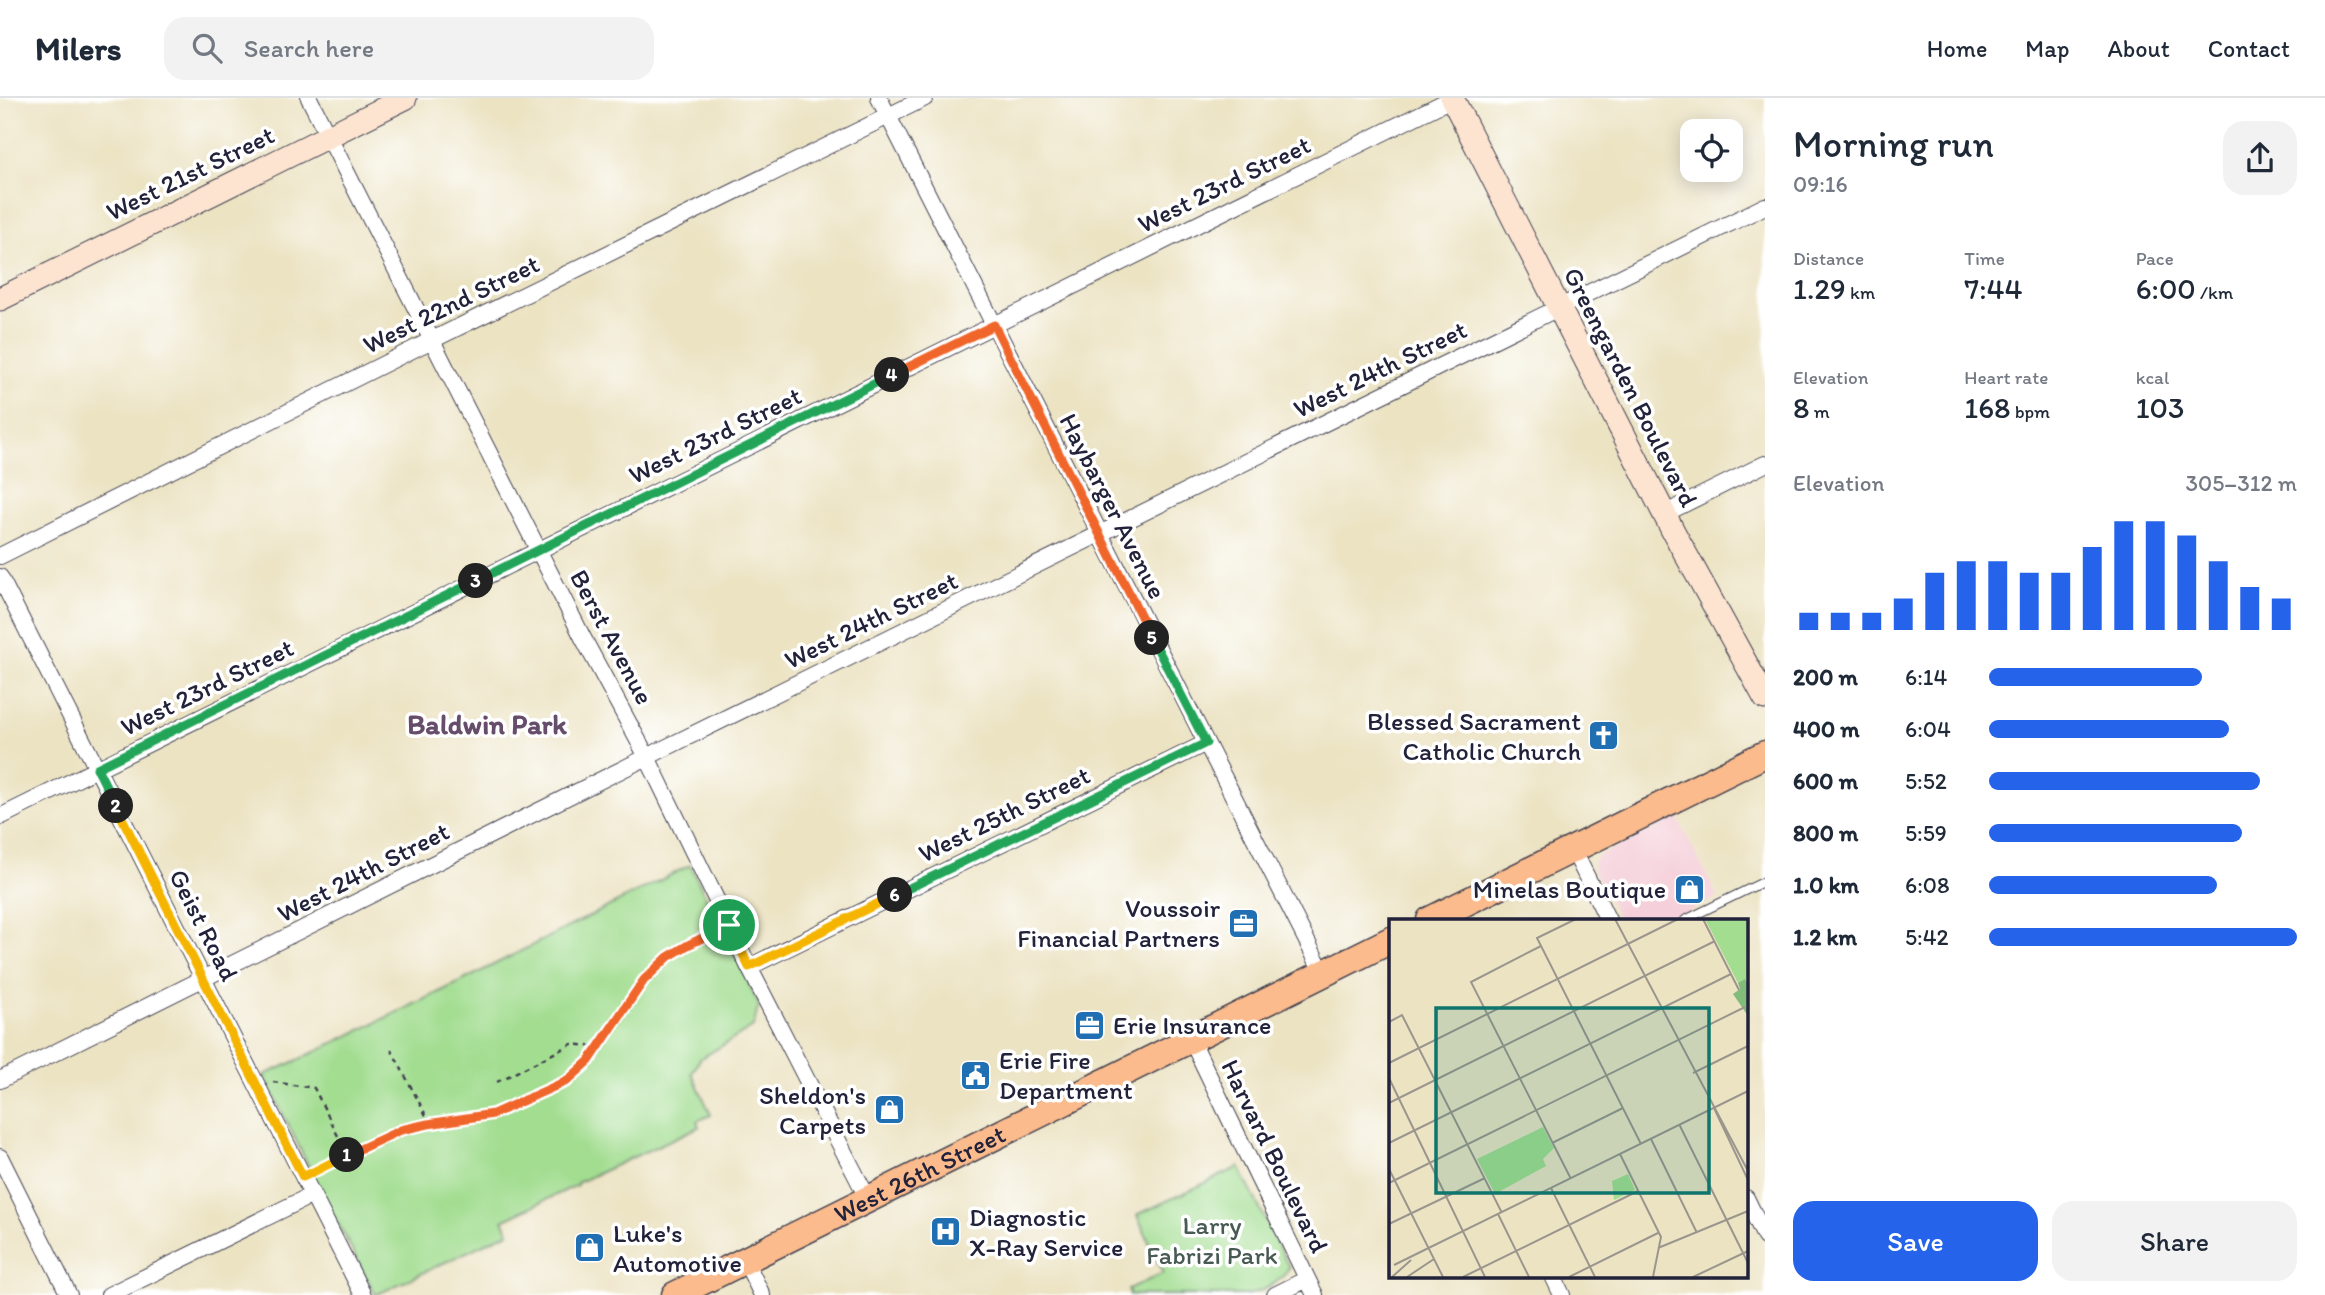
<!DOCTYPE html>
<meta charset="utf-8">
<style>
:root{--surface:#fff;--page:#f2f2f3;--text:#1f2937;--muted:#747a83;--line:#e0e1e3;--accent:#2563eb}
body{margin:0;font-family:Itim,sans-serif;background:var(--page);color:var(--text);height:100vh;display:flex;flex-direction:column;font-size:26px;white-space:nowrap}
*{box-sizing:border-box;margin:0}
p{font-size:23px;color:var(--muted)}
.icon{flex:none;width:38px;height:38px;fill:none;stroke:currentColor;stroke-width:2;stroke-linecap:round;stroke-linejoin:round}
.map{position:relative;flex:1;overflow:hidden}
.side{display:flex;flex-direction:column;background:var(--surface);width:560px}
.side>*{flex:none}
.controls{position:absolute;left:1680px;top:21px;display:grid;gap:14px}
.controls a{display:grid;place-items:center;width:63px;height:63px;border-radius:14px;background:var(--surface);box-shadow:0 4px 18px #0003;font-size:35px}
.pin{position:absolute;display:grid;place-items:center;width:60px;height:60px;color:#fff;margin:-30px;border:4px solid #fff;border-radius:50%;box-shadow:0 2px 7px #0007}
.km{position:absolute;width:35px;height:35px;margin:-18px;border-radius:50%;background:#222;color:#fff;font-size:19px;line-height:35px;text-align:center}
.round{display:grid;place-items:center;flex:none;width:74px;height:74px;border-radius:21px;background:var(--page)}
.headline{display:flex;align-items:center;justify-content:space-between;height:119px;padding:0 28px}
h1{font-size:38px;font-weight:600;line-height:52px}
.stats{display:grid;grid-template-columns:repeat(3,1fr);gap:10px;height:119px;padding:7px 28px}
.stats div{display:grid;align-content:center}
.stats b{font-size:30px;font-weight:600}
.stats small{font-size:19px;font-weight:400}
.stats p{font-size:19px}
.chart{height:196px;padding:14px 28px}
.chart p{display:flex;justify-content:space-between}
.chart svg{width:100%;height:126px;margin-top:7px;stroke:var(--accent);stroke-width:6}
.button{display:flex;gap:14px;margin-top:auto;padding:14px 28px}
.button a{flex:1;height:80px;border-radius:21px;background:var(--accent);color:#fff;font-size:28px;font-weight:600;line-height:80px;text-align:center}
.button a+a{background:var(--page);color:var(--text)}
ul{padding:0 28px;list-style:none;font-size:23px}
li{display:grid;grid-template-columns:112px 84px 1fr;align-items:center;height:52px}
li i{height:18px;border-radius:9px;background:var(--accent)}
header{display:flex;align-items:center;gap:42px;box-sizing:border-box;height:98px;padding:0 35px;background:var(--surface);border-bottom:2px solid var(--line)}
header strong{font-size:33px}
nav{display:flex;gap:38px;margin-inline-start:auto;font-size:24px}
.search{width:490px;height:63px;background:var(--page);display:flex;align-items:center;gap:18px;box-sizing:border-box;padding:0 24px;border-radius:21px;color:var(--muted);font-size:26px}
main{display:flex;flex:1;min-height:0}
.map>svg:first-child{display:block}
.built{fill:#f5cfd9}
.green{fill:#a2dd90;stroke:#628066;stroke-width:2}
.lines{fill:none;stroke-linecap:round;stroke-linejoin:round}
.lane-casing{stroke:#403f4f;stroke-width:10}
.street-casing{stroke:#403f4f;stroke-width:18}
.secondary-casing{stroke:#403f4f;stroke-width:25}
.primary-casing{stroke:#403f4f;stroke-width:29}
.path{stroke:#403f4f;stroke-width:2.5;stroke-dasharray:5 5;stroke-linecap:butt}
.lane{stroke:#fff;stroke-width:8}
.street{stroke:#fff;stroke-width:16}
.secondary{stroke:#fde4d1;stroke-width:23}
.primary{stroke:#fbbb8c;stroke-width:26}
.split-1-casing{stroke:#fff;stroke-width:14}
.split-2-casing{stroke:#fff;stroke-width:14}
.split-3-casing{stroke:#fff;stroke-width:14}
.split-4-casing{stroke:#fff;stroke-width:14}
.split-5-casing{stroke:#fff;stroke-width:14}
.split-6-casing{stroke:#fff;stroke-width:14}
.split-7-casing{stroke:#fff;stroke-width:14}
.split-1{stroke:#f0652b;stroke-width:9}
.split-2{stroke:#f5b400;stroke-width:9}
.split-3{stroke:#22a559;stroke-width:9}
.split-4{stroke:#22a559;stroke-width:9}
.split-5{stroke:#f0652b;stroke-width:9}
.split-6{stroke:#22a559;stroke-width:9}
.split-7{stroke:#f5b400;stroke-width:9}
.labels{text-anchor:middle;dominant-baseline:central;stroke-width:7;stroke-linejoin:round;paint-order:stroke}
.street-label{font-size:26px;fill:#22223b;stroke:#fff}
.poi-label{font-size:26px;fill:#22223b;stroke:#fff;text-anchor:end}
.park-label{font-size:26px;fill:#485a54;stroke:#fff}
.neighbourhood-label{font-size:28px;font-weight:bold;fill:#664d6b;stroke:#fff}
.inset-road{fill:none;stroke:#9b968d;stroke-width:2}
.view{fill:#0f766e;fill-opacity:0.15;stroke:#0f766e;stroke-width:3.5}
.inset-edge{fill:none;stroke:#22223b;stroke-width:3.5}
</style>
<header>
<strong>Milers</strong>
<div class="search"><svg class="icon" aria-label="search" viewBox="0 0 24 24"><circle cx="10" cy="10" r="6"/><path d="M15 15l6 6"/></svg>Search here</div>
<nav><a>Home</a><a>Map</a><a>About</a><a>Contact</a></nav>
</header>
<main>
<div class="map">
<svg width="1765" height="1197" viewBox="0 0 1765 1197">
<rect width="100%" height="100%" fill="#fff"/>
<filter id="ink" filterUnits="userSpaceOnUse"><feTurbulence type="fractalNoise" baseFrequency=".0143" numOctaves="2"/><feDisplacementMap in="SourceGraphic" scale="14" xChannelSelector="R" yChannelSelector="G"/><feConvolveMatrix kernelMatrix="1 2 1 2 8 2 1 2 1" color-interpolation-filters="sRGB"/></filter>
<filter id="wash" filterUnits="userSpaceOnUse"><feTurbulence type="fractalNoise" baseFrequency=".00686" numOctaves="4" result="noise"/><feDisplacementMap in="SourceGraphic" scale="28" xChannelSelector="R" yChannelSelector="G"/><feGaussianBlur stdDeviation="1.57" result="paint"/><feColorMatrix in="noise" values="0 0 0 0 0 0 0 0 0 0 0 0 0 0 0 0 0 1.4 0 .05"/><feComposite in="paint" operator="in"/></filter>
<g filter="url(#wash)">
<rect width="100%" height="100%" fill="#ece3c3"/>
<path class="built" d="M1677,719L1718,799L1671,822H1619L1593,771L1594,762L1602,756Z"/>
<path class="green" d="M690,767L759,906L753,929L700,961L692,975L711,1017L697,1023L699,1029L577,1085V1087L503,1122L509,1134L376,1197L321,1094L264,977L296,963L462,883Z
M1239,1069L1289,1169C1284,1183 1259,1196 1245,1197C1207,1197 1168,1197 1130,1197L1128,1192L1163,1175L1137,1117Z"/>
</g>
<g filter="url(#ink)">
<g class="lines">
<defs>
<path id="lane" d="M1685,822L1765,783"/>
<path id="street" d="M309,0L583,540L647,659L749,869L868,1101
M879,0L1323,875
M1664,416L1765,366
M0,458L420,248L925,0
M0,479L363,1197
M0,719L1453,0
M1573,751L1608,822
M749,869L1206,645
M1191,941L1315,1197
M0,982L647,659L1765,108
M0,1059L69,1197
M1746,1100L1765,1139
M745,1162L762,1197
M1553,1178L1562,1197
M109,1197L312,1097
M1275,1197L1307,1181"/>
<path id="secondary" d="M1452,0L1673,433L1765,600
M0,201L405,0"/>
<g id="primary">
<path d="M1430,822L1765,656"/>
<path id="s1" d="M675,1197L1391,842"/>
</g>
</defs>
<use href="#lane" class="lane-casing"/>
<use href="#street" class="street-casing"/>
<use href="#secondary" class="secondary-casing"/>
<use href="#primary" class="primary-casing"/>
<path class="path" d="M391,951L430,1025
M273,984L314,990L347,1056
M497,984L572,946L597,949
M315,1073L388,1037L430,1025L493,1016L567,983L589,963L644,882L668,859L715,834"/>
<use href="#lane" class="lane"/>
<use href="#street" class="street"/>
<use href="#secondary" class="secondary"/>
<use href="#primary" class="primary"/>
</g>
</g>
<g class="lines" filter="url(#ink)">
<defs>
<path id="split-1" d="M347,1057L401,1032L428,1026L493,1016L567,983L589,963L644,882L668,859L688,847L729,827"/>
<path id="split-2" d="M116,708L303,1079L347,1057"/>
<path id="split-3" d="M116,708L97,670L476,483"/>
<path id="split-4" d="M476,483L892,277"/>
<path id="split-5" d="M892,277L994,227L1152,540"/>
<path id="split-6" d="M895,797L1206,645L1152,540"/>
<path id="split-7" d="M729,827L749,869L895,797"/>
</defs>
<use href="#split-1" class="split-1-casing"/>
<use href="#split-2" class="split-2-casing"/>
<use href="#split-3" class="split-3-casing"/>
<use href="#split-4" class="split-4-casing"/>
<use href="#split-5" class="split-5-casing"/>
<use href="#split-6" class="split-6-casing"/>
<use href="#split-7" class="split-7-casing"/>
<use href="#split-1" class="split-1"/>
<use href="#split-2" class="split-2"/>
<use href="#split-3" class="split-3"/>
<use href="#split-4" class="split-4"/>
<use href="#split-5" class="split-5"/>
<use href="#split-6" class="split-6"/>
<use href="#split-7" class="split-7"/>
</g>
<defs>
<symbol id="church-square" viewBox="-11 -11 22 22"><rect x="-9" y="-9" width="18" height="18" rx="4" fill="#1f6fb2" stroke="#fff"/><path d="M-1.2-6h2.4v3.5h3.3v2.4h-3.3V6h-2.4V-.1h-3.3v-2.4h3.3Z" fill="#fff"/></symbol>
<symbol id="shop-square" viewBox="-11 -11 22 22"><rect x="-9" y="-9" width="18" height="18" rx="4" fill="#1f6fb2" stroke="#fff"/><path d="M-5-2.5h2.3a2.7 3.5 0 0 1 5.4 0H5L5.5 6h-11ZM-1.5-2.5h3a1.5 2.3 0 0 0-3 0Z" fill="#fff"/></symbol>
<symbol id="office-square" viewBox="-11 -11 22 22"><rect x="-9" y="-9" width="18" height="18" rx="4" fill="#1f6fb2" stroke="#fff"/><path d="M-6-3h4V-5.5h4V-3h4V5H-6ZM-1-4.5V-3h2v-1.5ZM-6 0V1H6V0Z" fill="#fff"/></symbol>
<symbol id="civic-square" viewBox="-11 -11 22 22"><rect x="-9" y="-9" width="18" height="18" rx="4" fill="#1f6fb2" stroke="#fff"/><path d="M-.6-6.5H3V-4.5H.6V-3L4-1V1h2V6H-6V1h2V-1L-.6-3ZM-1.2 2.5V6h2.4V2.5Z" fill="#fff"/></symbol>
<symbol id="hospital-square" viewBox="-11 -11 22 22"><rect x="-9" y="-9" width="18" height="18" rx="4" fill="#1f6fb2" stroke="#fff"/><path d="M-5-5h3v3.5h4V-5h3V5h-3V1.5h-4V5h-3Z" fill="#fff"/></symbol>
</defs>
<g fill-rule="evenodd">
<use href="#church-square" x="1586" y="620" width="35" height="35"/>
<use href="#shop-square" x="1672" y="774" width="35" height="35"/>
<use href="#office-square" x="1226" y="808" width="35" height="35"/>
<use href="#office-square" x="1072" y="910" width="35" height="35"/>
<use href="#civic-square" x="958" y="960" width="35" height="35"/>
<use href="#shop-square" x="872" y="994" width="35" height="35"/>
<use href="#hospital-square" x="928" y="1116" width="35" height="35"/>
<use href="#shop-square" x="572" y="1132" width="35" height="35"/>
</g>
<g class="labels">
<g class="street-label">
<text transform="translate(190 75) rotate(-26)">West 21st Street</text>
<text transform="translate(1224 86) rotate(-26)">West 23rd Street</text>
<text transform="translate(451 206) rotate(-26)">West 22nd Street</text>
<text transform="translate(1380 271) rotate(-26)">West 24th Street</text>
<text transform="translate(1631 289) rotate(63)">Greengarden Boulevard</text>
<text transform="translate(715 337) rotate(-26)">West 23rd Street</text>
<text transform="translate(1113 408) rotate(63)">Haybarger Avenue</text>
<text transform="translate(871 522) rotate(-26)">West 24th Street</text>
<text transform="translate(612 539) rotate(62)">Berst Avenue</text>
<text transform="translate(207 589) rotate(-26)">West 23rd Street</text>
<text transform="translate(1004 716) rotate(-26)">West 25th Street</text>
<text transform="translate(363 774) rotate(-27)">West 24th Street</text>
<text transform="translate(204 827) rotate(63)">Geist Road</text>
<text transform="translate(1275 1058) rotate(64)">Harvard Boulevard</text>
<text stroke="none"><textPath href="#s1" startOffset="273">West 26th Street</textPath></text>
</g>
<g class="poi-label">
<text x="1581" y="623">Blessed Sacrament<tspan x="1581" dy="30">Catholic Church</tspan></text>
<text x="1666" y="791">Minelas Boutique</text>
<text x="1220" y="810">Voussoir<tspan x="1220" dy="30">Financial Partners</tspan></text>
<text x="1113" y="927" text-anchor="start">Erie Insurance</text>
<text x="999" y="962" text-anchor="start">Erie Fire<tspan x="999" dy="30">Department</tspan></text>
<text x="866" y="997">Sheldon's<tspan x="866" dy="30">Carpets</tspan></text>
<text x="969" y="1119" text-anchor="start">Diagnostic<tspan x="969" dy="30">X-Ray Service</tspan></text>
<text x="613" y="1135" text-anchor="start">Luke's<tspan x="613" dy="30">Automotive</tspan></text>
</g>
<g class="park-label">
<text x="1212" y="1127">Larry<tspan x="1212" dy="30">Fabrizi Park</tspan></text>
</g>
<g class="neighbourhood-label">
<text x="487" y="626">Baldwin Park</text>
</g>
</g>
<g transform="translate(1389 821)">
<rect width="359" height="359" fill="#ece3c3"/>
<path d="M316,0H359V60L349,64ZM154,208L165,229L154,240L157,247L106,275L88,240ZM239,255L246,271L225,281L223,262Z" fill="#a2dd90"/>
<path d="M356,60L359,65V97L344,75L351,70L349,64Z" fill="#81bc7a"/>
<path class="inset-road" d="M187,0L148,19L252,225M226,0L359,252M314,0L350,71M152,27L82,63L182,260M0,103L13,96L113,294M0,144L289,0M304,154L359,127M0,159L96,358M0,184L326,22M325,189L359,261M290,205L359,344M262,220L308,314M0,224L342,55M163,224L234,189M231,235L272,318L264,358M0,250L54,358M0,264L356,88M162,269L206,358M109,295L140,358M0,305L96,259M269,329L359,292M5,346L359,172M3,358L22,341M18,358L45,340M74,358L249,272M180,358L269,314M304,358L359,332"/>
<path class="view" d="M47,89H320V274H47Z"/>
<rect width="359" height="359" class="inset-edge"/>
</g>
</svg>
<div class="controls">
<a><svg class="icon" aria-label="locate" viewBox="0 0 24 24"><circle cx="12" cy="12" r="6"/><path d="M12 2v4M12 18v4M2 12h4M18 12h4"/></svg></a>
</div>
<div class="pin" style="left:729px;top:827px;background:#1e9e55"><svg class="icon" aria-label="arrive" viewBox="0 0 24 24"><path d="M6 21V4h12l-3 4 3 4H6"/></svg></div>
<b class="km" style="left:347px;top:1057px">1</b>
<b class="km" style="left:116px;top:708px">2</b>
<b class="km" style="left:476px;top:483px">3</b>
<b class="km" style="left:892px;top:277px">4</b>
<b class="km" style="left:1152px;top:540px">5</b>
<b class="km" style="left:895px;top:797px">6</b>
</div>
<section class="side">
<div class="headline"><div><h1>Morning run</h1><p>09:16</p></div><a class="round"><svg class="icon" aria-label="share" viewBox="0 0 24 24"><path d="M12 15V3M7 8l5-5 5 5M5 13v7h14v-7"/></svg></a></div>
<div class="stats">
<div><p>Distance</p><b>1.29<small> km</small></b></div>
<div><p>Time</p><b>7:44</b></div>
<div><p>Pace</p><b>6:00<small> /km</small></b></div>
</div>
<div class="stats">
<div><p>Elevation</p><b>8<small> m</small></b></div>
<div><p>Heart rate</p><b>168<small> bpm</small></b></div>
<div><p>kcal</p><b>103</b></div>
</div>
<div class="chart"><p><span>Elevation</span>305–312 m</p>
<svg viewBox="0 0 160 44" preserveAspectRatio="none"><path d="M5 44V38M15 44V38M25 44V38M35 44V33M45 44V24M55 44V20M65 44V20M75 44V24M85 44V24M95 44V15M105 44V6M115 44V6M125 44V11M135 44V20M145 44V29M155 44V33"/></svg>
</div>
<ul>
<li><b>200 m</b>6:14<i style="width:69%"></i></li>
<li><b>400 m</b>6:04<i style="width:78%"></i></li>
<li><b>600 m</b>5:52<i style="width:88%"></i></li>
<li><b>800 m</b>5:59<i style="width:82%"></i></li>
<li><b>1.0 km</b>6:08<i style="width:74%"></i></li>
<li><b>1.2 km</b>5:42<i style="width:100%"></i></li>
</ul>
<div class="button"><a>Save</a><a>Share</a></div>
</section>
</main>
